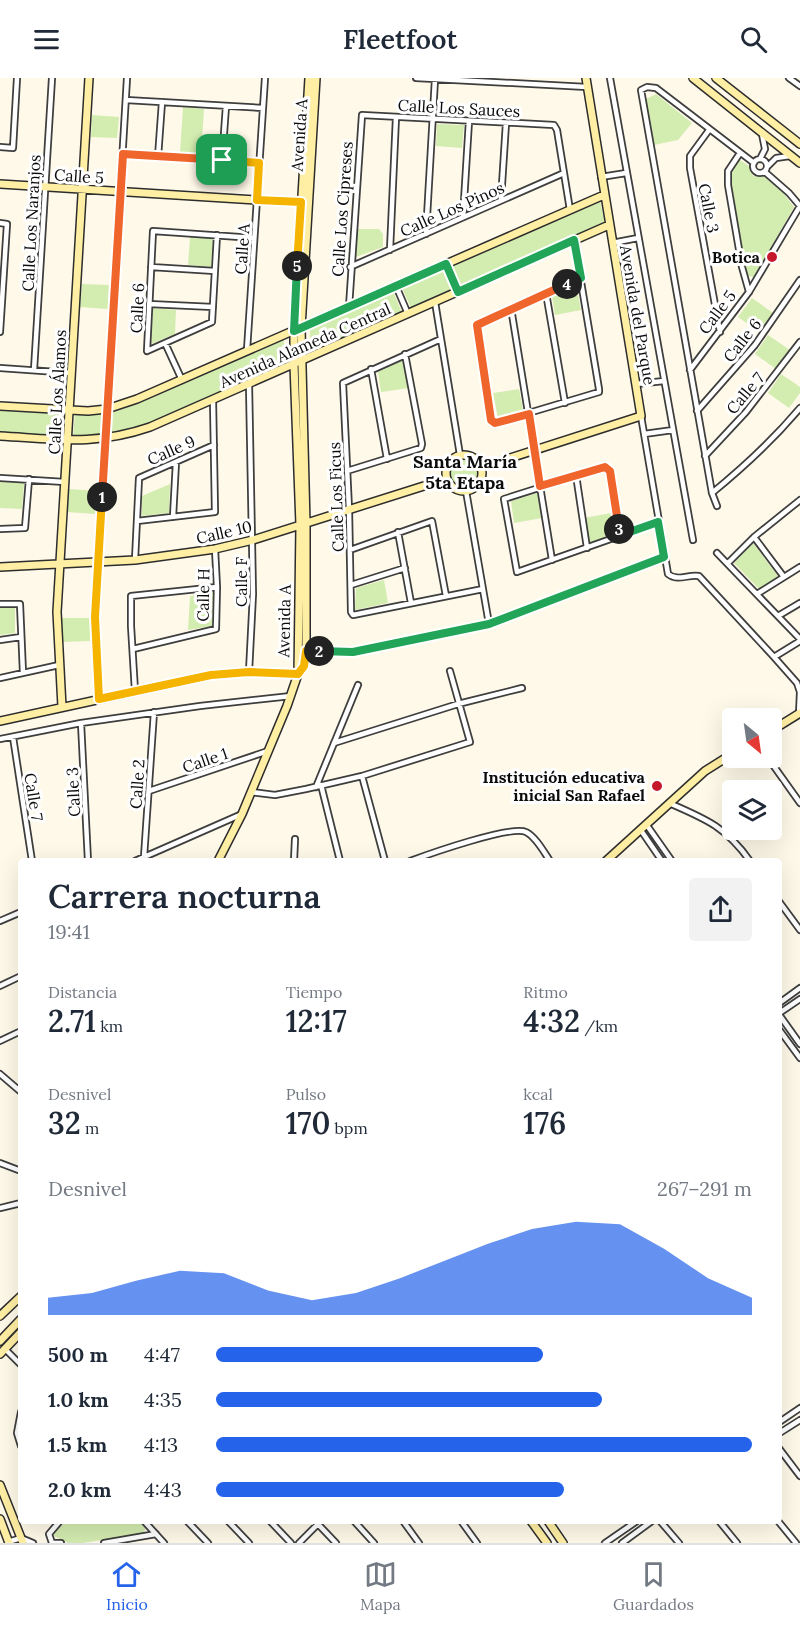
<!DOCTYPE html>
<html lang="es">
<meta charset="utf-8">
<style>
:root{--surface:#fff;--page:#f2f2f3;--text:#1f2937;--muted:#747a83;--line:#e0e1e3;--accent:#2563eb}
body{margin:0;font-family:Lora,serif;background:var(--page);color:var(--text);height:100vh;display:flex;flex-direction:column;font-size:22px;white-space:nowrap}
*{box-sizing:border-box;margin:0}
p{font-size:20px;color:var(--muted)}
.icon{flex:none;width:33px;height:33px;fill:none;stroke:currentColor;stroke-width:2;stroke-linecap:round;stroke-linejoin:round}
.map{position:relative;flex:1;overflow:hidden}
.panel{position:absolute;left:18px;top:780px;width:764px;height:666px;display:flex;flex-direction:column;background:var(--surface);border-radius:6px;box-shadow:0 6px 24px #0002}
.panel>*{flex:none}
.needle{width:39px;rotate:151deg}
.tools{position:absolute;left:722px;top:630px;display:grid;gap:12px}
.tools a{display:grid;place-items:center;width:60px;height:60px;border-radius:6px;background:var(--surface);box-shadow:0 6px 24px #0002;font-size:30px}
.pin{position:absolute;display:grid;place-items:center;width:51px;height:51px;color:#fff;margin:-26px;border-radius:12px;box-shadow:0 3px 9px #0006}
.km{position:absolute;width:30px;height:30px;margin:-15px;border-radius:50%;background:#222;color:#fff;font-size:16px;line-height:30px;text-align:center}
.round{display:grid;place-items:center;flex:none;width:63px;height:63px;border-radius:6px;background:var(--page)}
.summary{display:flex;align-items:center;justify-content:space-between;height:102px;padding:0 30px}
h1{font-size:33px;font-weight:600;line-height:45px}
.figures{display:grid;grid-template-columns:repeat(3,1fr);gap:9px;height:102px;padding:6px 30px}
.figures div{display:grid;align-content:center}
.figures b{font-size:30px;font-weight:600}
.figures small{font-size:16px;font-weight:400}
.figures p{font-size:16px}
.chart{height:168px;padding:12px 30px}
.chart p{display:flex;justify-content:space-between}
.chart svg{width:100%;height:108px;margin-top:6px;fill:var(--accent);opacity:.7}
ul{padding:0 30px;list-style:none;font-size:20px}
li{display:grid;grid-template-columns:96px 72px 1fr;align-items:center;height:45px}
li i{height:15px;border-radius:8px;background:var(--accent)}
header{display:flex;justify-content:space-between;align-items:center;height:78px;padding:0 30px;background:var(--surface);font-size:27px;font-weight:600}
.tabs{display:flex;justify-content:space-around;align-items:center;height:84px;border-top:2px solid var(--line);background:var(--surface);font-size:16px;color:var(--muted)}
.tabs a{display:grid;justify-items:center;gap:3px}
.tabs .active{color:var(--accent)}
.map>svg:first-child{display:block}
.green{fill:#d3ecb0}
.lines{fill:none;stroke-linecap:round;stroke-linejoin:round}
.street-casing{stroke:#3e3e3e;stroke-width:8}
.secondary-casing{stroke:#2d2d2d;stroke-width:10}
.street{stroke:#fff;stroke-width:4.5}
.secondary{stroke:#ffefa4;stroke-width:7}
.split-1-casing{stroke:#fff;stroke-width:12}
.split-2-casing{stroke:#fff;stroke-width:12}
.split-3-casing{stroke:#fff;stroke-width:12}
.split-4-casing{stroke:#fff;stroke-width:12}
.split-5-casing{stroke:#fff;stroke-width:12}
.split-6-casing{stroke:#fff;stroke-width:12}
.split-1{stroke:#f0652b;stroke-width:8}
.split-2{stroke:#f5b400;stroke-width:8}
.split-3{stroke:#22a559;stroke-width:8}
.split-4{stroke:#f0652b;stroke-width:8}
.split-5{stroke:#22a559;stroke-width:8}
.split-6{stroke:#f5b400;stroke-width:8}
.poi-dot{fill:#c5192b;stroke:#fff;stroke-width:2}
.labels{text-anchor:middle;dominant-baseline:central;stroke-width:6;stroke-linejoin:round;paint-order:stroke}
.street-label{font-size:16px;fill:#0b0b0b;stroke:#fff}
.poi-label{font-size:16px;font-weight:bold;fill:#0b0b0b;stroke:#fff;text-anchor:end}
.neighbourhood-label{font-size:18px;font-weight:bold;fill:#0b0b0b;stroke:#fff}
</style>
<header><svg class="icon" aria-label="menu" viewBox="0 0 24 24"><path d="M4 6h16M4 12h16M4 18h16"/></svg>Fleetfoot<svg class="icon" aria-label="search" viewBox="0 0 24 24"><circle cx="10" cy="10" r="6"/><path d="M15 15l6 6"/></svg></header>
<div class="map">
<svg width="800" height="1465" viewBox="0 0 800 1465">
<rect width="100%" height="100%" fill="#fff9e9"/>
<path class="green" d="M656,16L692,45L678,62L654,67L646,21Z
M183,29L204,31L201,77L180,75Z
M92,37L119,39L117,60L91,59Z
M437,46L464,47L462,70L436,68Z
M740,82L749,88L753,98L765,99L784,116L794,129L754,199L748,198L747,196L730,97Z
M600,122L605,145L460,208L452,187Z
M357,151H379L383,156V169L356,179Z
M190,159L213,160L211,189L188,187Z
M444,192L452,212L411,230L402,210Z
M82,206L109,207L108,231L80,229Z
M576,207L581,232L555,237L552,218Z
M393,213L402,235L309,275L310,251Z
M752,220L773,235L759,254L738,239Z
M153,230L176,232L175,256L151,266Z
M768,257L790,272L776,291L755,276Z
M284,261V287L139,349L110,356L111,333L149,321Z
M403,282L409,310L381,314L378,294Z
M781,296L800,309V315L789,330L768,315Z
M519,311L523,332L498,340L493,315Z
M0,332L63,335L62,358L0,355Z
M75,335H102L100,357L73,359Z
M449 395a15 15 0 1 1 30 0a15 15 0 1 1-30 0Z
M0,404L24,405L22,431L0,430Z
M170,406L169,435L142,438V418Z
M69,411L97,413L95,436L67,434Z
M538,415L542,440L514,445L511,423Z
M611,435L615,456L588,468L584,440Z
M753,465L778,498L759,511L734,485Z
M384,502L388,525L355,532L356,510Z
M213,514L212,548L188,552L190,518Z
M15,529V555L0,557V530Z
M61,540H90V563L62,564Z
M67,1443H139L146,1450L143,1455L83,1465H68L54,1458V1454Z"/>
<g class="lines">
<defs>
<path id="street" d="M416,0L587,9
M610,0L693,462
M789,0L800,8
M126,22L263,30
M709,52L690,78V90L720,254
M0,69L13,70L17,0
M740,75L728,93V107L742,189L749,214
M123,76L259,85
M158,79L162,24
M753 88a7 7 0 1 1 14 0a7 7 0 1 1-14 0Z
M760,81L765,71L762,56
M222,83L226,28
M768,88L776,80L790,78
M765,94L789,115L800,128
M601,99L626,95
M501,122L506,45
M463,139L469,43
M0,145L7,146L0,254
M426,156L435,1
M217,157L212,244L147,273L153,153L254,160
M574,162L599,311V314L495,345L492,344L477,247L581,200
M612,165L638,160
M390,172L396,39
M446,186L458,214
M151,189L215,193
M350,189L564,95
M396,208L408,236
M546,215L565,325
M435,224L460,377
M149,226L213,229
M349,229L362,37L554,47L557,52L570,132
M511,230L552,482
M441,261L343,305L349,431L351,534L353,537L483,511
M165,265L182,302
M247,272L265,0
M0,290L71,295
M371,291L387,381
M34,292L52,0
M690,292L749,214L800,128
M249,306L253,516L249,594
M636,306L664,303
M697,333L755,267L800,202
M641,338L668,496C678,504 688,496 699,498L774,579L797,605L800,614
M644,356L673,352
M705,378L746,334L800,264
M347,393L421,370L422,366L405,276
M576,397L587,470
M0,400L65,404
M466,413L489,546
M712,415C744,389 773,362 800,330
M717,428L712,415L641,12L647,9L656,10L754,85
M173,439L176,384
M137,443L215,434L213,322
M0,451L25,450L29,401
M398,454L411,525
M621,457L610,393L605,389L504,421L517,494L659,444
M754,459L784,499
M350,472L432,443L446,518
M717,475L800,561
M135,482L139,400L214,367
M728,485L754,459L800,422
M351,507L405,490
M757,516L800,489
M0,526H20L23,595
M778,538L800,525
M0,562L21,559
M133,571L216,551L217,509L215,471
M306,573L353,574L489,546L664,479
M774,579L800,563
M0,600L59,587
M135,613L131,548V518L217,509
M99,621L95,539L127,0
M799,636L800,614
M81,645L88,783
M13,659L32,783
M0,661L81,645L200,628L291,618
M334,665L458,626L522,610
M768,680L800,725
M362,698L385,783
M321,707L340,783
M316,709L358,607
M149,713L268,673
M251,714L275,717L306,711L362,698L470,664L450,593
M669,725C706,741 726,749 750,783
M646,746L672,783
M640,751L662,783
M144,779L154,634
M135,783L242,736
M294,783L295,761
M410,783C429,776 511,747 526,754C536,759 544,774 550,783
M778,822L800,852
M0,843L21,834
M0,908L21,898
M778,926L800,910
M778,935L800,966
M778,936L800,921
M778,950L800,980
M0,963L21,953
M0,996L21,1014
M0,1085L21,1093
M0,1130L21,1125
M5,1271L21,1287
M21,1334L17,1355L21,1368
M778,1345L800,1330
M778,1356L800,1342
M778,1369L800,1398
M144,1443L164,1465
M187,1443L208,1465
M228,1443L249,1465
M270,1443L291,1465
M315,1443L336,1465
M354,1443L374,1465
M403,1443L419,1465
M461,1443L477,1465
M660,1443L679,1465
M719,1443L737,1465
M778,1443L796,1465
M8,1464L21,1460L33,1465
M52,1465L49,1456L60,1443
M52,1465H61
M104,1465L156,1456
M299,1465L318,1446
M605,1465L637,1443
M622,1465L652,1443"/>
<path id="secondary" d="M693,0L800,85
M716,0L800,66
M0,106L290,124
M0,328L88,333L107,331L137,321L604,117
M0,358C56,361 95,368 150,349L609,147
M446 395a18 18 0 1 1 36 0a18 18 0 1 1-36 0Z
M482,389L641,338L586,0
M0,489L135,482L215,471L253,462L446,401
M298,596L300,447L294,287V253L309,0
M62,629L57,534L89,0
M0,643L211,597L249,594L298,596
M771,653L800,635
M218,783L242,736L287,628L298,596L304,588L306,573V445L301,250L316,0
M606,783L705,693L732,676
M0,1238L21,1218
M0,1263L21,1241
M0,1276L21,1254
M0,1407L23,1465
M0,1441L9,1465
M531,1443L547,1465
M548,1443L563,1465"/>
</defs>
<use href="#street" class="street-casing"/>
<use href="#secondary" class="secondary-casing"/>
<use href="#street" class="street"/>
<use href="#secondary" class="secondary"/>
</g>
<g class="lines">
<defs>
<path id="split-1" d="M102,419L123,76L222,82"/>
<path id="split-2" d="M102,419L95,539L99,621L211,597L249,594L298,596L304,588L306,573H319"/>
<path id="split-3" d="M319,573L353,574L489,546L664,479L658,444L621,457L619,451"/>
<path id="split-4" d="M567,206L477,247L491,342L495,345L529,336L540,408L605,389L610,393L619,451"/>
<path id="split-5" d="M297,188L294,253L446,186L458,214L574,162L581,200L567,206"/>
<path id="split-6" d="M222,82L259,85L257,122L301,124L297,188"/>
</defs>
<use href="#split-1" class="split-1-casing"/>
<use href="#split-2" class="split-2-casing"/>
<use href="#split-3" class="split-3-casing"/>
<use href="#split-4" class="split-4-casing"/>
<use href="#split-5" class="split-5-casing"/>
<use href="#split-6" class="split-6-casing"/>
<use href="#split-1" class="split-1"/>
<use href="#split-2" class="split-2"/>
<use href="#split-3" class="split-3"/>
<use href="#split-4" class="split-4"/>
<use href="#split-5" class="split-5"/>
<use href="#split-6" class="split-6"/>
</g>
<g class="poi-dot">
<circle cx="772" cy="179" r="6"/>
<circle cx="657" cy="708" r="6"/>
</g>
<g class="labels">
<g class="street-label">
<text transform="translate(459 30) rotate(3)">Calle Los Sauces</text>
<text transform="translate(299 57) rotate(-86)">Avenida A</text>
<text transform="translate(79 98) rotate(4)">Calle 5</text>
<text transform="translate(709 130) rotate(79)">Calle 3</text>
<text transform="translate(342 131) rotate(-86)">Calle Los Cipreses</text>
<text transform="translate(452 131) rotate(-24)">Calle Los Pinos</text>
<text transform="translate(31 145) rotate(-87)">Calle Los Naranjos</text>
<text transform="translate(242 171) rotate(-86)">Calle A</text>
<text transform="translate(137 230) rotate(-87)">Calle 6</text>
<text transform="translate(717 234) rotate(-53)">Calle 5</text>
<text transform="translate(638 237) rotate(80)">Avenida del Parque</text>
<text transform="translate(742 262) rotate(-52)">Calle 6</text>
<text transform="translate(305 267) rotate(-24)">Avenida Alameda Central</text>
<text transform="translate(57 314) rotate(-87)">Calle Los Álamos</text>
<text transform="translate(745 315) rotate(-50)">Calle 7</text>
<text transform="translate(171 372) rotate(-24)">Calle 9</text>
<text transform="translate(336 419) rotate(-92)">Calle Los Ficus</text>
<text transform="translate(224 454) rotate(-13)">Calle 10</text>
<text transform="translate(241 504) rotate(-90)">Calle F</text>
<text transform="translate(203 517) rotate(-89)">Calle H</text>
<text transform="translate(284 543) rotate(-89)">Avenida A</text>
<text transform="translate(205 682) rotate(-19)">Calle 1</text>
<text transform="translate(137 706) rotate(-86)">Calle 2</text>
<text transform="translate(73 714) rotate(-93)">Calle 3</text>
<text transform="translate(34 719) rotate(81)">Calle 7</text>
</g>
<g class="poi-label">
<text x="760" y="179">Botica</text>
<text x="645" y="699">Institución educativa<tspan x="645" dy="18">inicial San Rafael</tspan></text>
</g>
<g class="neighbourhood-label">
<text x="465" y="383">Santa María<tspan x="465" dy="21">5ta Etapa</tspan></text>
</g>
</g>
</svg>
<div class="tools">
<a><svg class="needle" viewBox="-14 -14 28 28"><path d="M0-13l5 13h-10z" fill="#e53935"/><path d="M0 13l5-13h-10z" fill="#747a83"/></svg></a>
<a><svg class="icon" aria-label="layers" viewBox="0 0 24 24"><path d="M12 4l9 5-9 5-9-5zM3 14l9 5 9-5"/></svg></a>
</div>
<div class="pin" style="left:222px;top:82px;background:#1e9e55"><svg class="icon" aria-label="arrive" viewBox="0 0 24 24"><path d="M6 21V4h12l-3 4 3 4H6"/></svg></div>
<b class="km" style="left:102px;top:419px">1</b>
<b class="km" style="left:319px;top:573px">2</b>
<b class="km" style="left:619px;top:451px">3</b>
<b class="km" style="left:567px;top:206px">4</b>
<b class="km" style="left:297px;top:188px">5</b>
<section class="panel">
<div class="summary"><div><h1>Carrera nocturna</h1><p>19:41</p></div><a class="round"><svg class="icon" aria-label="share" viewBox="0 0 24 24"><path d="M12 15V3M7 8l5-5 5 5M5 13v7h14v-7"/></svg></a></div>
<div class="figures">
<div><p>Distancia</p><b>2.71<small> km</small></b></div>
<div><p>Tiempo</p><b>12:17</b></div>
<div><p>Ritmo</p><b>4:32<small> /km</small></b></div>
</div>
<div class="figures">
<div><p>Desnivel</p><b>32<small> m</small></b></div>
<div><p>Pulso</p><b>170<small> bpm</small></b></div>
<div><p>kcal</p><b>176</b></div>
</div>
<div class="chart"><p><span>Desnivel</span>267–291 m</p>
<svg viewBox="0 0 160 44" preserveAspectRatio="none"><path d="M0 44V37L10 35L20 30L30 26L40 27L50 34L60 38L70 35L80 29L90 22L100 15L110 9L120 6L130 7L140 17L150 29L160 37V44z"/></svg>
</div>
<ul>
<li><b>500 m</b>4:47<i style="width:61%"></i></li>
<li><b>1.0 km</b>4:35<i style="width:72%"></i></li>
<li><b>1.5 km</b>4:13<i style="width:100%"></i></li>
<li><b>2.0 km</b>4:43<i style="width:65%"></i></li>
</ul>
</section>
</div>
<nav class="tabs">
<a class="active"><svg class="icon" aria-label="home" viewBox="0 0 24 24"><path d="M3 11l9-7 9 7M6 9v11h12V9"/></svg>Inicio</a>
<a><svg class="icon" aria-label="map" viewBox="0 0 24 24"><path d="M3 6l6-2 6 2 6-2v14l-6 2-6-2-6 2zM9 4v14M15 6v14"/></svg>Mapa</a>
<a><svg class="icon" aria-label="saved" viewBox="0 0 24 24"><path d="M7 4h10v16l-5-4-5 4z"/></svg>Guardados</a>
</nav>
